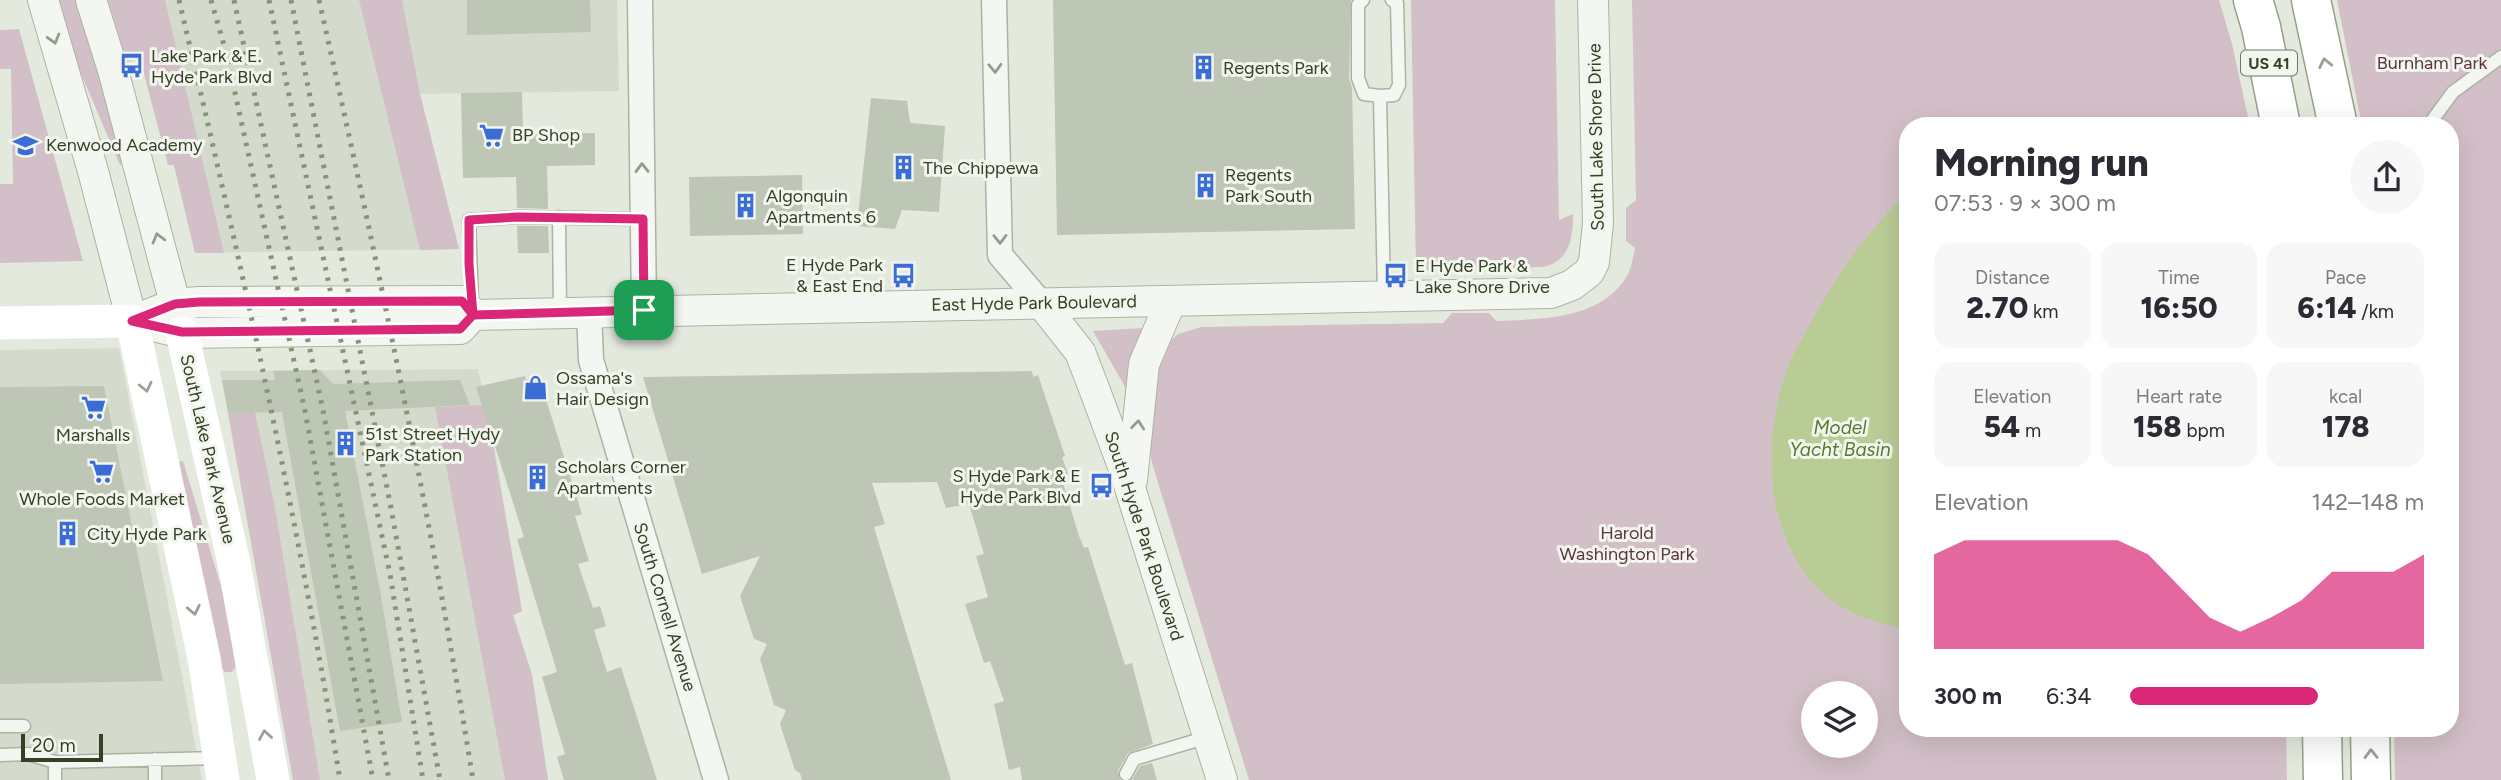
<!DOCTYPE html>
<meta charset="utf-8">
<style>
:root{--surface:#fff;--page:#f7f7f7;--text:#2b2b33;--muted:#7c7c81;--accent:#db2777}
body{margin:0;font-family:Figtree,sans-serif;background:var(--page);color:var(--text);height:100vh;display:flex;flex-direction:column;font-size:26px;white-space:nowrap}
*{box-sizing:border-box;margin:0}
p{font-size:23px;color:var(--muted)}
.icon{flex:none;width:38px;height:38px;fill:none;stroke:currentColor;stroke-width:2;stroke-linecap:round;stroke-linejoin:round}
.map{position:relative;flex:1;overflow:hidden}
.sheet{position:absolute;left:1899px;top:117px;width:560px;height:620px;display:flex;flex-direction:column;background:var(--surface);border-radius:28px;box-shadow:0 7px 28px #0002}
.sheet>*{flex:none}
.tools{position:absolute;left:1801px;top:681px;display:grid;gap:14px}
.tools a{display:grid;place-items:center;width:77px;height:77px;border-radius:50%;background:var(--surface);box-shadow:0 7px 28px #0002;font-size:35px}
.scale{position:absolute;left:21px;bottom:18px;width:82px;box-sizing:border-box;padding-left:7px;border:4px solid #354126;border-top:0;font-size:19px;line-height:24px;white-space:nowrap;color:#354126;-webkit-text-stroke:5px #f3f6ee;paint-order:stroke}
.pin{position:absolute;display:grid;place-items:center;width:60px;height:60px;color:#fff;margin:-30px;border-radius:14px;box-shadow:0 4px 10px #0006}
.round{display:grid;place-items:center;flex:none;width:74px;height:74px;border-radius:37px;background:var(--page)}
.head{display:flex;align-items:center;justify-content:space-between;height:119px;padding:0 35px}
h1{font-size:38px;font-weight:800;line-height:52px}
.figures{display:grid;grid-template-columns:repeat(3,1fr);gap:10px;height:119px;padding:7px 35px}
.figures div{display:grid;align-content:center;border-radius:18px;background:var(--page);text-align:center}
.figures b{font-size:30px;font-weight:800}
.figures small{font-size:19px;font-weight:400}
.figures p{font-size:19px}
.chart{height:196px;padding:14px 35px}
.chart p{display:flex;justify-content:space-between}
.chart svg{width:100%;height:126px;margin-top:7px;fill:var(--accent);opacity:.7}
ul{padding:0 35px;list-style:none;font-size:23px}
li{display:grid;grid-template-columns:112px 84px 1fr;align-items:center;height:52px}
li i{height:18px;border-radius:9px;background:var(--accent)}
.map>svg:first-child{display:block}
.built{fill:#d4dbcc}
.green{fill:#d3bfc8;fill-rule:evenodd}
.water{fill:#bacc96}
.building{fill:#bec6b5}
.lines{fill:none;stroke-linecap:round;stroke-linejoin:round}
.service-casing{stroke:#acb3a3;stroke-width:15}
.minor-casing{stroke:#acb3a3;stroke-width:27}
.tertiary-casing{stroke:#acb3a3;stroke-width:32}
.motorway-casing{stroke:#95a185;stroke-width:41}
.service{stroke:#f4f7f1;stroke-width:12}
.minor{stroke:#f4f7f1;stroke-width:24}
.tertiary{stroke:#f4f7f1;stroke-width:30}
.secondary{stroke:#fff;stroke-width:33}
.motorway{stroke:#fff;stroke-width:38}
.rail{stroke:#879477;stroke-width:5;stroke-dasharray:3.5 7;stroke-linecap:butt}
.oneway{stroke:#949c8c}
.oneway2{stroke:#9aa092}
.route-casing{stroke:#fff;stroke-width:14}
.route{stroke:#db2777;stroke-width:9}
.labels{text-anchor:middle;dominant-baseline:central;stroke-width:6;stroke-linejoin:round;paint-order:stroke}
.shield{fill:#f3f6ee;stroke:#6e7762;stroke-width:2}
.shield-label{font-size:16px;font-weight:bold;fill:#354126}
.poi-label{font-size:18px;fill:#354126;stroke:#f3f6ee;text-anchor:start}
.park-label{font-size:18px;fill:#5e3342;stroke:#f3f6ee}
.street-label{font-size:18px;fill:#354126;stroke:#f3f6ee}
.water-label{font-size:19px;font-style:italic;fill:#5c782d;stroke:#f3f6ee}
</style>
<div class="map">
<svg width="2501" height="780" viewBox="0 0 2501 780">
<rect width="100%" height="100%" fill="#e4e9de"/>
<path class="built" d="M134,0H617L619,91L420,94L459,249L195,253Z
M119,348L202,780H0V350Z
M478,369L493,439L522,611L513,615L532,675L548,780H293L233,435L220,371Z"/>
<path class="green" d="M58,0H78L124,163L120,165L77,64Z
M108,0H165L224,253H195L174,165H168L140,59L127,62Z
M359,0H402L420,94L459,249L420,250Z
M1411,0H1555L1559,220L1573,214C1573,238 1570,261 1543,267L1416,271Z
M1632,0H2219L2232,44L2250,126H1908V728H2286L2287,780H1249L1152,463L1149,444L1160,351L1178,334L1201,327L1443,323L1452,313H1489L1496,321C1541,319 1603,320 1628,274C1632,267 1633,256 1635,248L1626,241V208L1636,200ZM1813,693H1866V746H1813Z
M2337,0H2501V780H2395L2394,728H2450V126H2362Z
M19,29L83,261L0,263V184H13L11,69H0V30Z
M1145,328L1128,392L1093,331Z
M486,405L522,611L513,615L532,675L548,780H505L435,407Z
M255,412L275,508L320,780H293L228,413Z
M183,461L224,596L236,661L235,668L232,672H225L221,668L178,462Z"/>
<path class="water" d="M1907,193V629C1877,623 1844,614 1821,592C1762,534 1761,434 1790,362C1797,346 1807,330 1815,315C1842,267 1868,231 1907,193Z"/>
<path class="building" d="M467,0H590L591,32L467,35Z
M1053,0H1351L1349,78L1352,88L1355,229L1057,235Z
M522,92L523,134L595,133V165L547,166L548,209L517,208L516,177L463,178L461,93Z
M871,98L907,101L910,123L945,126L939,212L902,210L895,229L857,226Z
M802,175L803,234L690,236L689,177Z
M517,226H548L549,253H518Z
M320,370L333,384L460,380L470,405L345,411L380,590L402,722L340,731L282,412L228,413L222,380H275L273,371Z
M1032,371L1033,377L1038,375L1065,456L1062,457L1068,474L1061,476L1079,536L1084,548L1088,547L1125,665L1132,663L1153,744L1128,753L1118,771L1120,780H1022L1020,767L1009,770L994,704L1004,701L990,661L984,663L965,604L988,597L976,556L984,554L969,504L946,508L937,482L872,483L885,524L874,527L951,780H802L800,773L795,770L780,724L786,710L774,705L760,659L767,644L754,639L740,596L760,556L702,574L643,377Z
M525,376L526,380L539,377L582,514L575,516L589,561L578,564L593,608L600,606L606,626L594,630L607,672L621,667L657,780H564L557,757L565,754L542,677L557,672L517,539L524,537L476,387Z
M104,386L163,681L0,684V387Z
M1152,763L1157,780H1132L1140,766Z"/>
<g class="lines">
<defs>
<path id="service" d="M1363,0L1358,5V78L1364,94L1380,96L1394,95L1399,85L1397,3L1392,0
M1380,96L1384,295
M2428,126L2453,92L2501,57
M559,217L560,313
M472,304L469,220L517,217L643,219
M0,726H24
M0,755L28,754L55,762
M155,759V780
M1126,774L1134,759L1208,737
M55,780V762L218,758"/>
<path id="minor" d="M640,0L644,310
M994,0L1000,255L1042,304
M589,312L591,360L716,780"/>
<path id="tertiary" d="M43,0L93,171L132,321
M91,0L113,70L180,322
M1042,304L1080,352L1095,391L1124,469L1222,780
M132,321L182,333L460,329L473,315L1551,293L1572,285L1589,272L1594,262L1598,223L1593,0
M132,321L175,304L199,302L462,301L473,315
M1132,480L1144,364L1171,301"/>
<path id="motorway" d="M2253,0L2261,27L2281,126
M2311,0L2338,126
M2322,728L2323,780
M2370,728L2371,780"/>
</defs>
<use href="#service" class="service-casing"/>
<use href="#minor" class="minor-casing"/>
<use href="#tertiary" class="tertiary-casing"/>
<use href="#motorway" class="motorway-casing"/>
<use href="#service" class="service"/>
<use href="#minor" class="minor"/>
<use href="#tertiary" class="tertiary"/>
<path class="secondary" d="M0,323L132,321L204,658L223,780
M182,333L234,563L273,780"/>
<use href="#motorway" class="motorway"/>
<path class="rail" d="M179,0C240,259 298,517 340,780
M211,0L226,52L305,411L373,780
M234,0L323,410L389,780
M269,0L390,574L423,780
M291,0L391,508L440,780
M319,0C377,258 431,518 473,780"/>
</g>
<defs><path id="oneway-chevron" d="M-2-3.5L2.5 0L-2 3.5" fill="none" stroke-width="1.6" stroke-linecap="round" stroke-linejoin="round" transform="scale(1.75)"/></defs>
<g class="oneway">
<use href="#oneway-chevron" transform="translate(54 39) rotate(74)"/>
<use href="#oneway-chevron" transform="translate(995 68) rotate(88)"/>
<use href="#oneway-chevron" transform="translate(642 168) rotate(-91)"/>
<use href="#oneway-chevron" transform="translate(158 238) rotate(-105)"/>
<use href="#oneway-chevron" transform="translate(1000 239) rotate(89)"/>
<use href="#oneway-chevron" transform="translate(1138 425) rotate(-84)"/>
</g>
<g class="oneway2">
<use href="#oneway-chevron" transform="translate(2325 63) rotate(-102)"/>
<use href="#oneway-chevron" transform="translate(146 387) rotate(77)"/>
<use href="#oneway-chevron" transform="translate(194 610) rotate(78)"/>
<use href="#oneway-chevron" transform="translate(265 735) rotate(-99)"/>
<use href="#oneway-chevron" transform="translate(2371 754) rotate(-91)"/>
</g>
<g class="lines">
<defs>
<path id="route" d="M644,310L473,315L460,329L182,332L132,321L175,304L199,302L462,301L473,315L469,264V220L517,217L643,219L644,310"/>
</defs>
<use href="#route" class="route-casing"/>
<use href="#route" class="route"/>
</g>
<defs>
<symbol id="bus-bare" viewBox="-9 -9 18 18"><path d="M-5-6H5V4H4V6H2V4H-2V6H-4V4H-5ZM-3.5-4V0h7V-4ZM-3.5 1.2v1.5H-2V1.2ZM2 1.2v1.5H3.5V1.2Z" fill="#3a6dd7" stroke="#f3f6ee" stroke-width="2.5" paint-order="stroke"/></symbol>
<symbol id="building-bare" viewBox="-9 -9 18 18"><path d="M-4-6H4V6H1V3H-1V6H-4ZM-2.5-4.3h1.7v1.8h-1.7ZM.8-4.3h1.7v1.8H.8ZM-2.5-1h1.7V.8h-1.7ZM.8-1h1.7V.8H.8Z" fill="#3a6dd7" stroke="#f3f6ee" stroke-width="2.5" paint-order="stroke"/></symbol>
<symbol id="supermarket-bare" viewBox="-9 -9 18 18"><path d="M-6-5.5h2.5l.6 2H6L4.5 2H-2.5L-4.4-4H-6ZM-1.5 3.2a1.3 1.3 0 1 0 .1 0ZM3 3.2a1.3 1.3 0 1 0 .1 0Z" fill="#3a6dd7" stroke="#f3f6ee" stroke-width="2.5" paint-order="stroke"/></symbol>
<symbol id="school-bare" viewBox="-9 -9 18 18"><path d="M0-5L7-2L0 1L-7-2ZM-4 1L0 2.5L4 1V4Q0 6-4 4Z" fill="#3a6dd7" stroke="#f3f6ee" stroke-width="2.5" paint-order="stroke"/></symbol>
<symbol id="shop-bare" viewBox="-9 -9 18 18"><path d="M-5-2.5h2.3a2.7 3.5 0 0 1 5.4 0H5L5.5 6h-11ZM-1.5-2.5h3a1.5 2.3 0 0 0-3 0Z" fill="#3a6dd7" stroke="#f3f6ee" stroke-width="2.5" paint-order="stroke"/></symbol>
</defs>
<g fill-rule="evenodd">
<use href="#bus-bare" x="114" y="48" width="35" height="35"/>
<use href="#building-bare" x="1186" y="50" width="35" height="35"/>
<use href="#supermarket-bare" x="474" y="118" width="35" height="35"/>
<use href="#school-bare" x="8" y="128" width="35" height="35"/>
<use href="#building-bare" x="886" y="150" width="35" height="35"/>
<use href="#building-bare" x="1188" y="168" width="35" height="35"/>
<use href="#building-bare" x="728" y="188" width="35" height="35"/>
<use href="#bus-bare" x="886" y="258" width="35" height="35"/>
<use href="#bus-bare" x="1378" y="258" width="35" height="35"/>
<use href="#shop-bare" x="518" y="370" width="35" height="35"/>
<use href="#supermarket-bare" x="76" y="390" width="35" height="35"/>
<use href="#building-bare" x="328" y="426" width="35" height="35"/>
<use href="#supermarket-bare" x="84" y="454" width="35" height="35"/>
<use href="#building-bare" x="520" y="460" width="35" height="35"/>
<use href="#bus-bare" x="1084" y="468" width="35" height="35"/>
<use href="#building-bare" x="50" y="516" width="35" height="35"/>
</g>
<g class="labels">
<rect class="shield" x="2241" y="50.5" width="56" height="25" rx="5"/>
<g class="shield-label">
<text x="2269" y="63">US 41</text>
</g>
<g class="poi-label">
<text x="151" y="56">Lake Park &amp; E.<tspan x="151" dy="21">Hyde Park Blvd</tspan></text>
<text x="1223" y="68">Regents Park</text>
<text x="512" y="135">BP Shop</text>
<text x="46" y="145">Kenwood Academy</text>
<text x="923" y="168">The Chippewa</text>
<text x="1225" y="175">Regents<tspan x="1225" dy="21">Park South</tspan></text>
<text x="766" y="196">Algonquin<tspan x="766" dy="21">Apartments 6</tspan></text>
<text x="883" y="265" text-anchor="end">E Hyde Park<tspan x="883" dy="21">&amp; East End</tspan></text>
<text x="1415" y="266">E Hyde Park &amp;<tspan x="1415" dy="21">Lake Shore Drive</tspan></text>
<text x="556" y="378">Ossama's<tspan x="556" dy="21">Hair Design</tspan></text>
<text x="365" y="434">51st Street Hydy<tspan x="365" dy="21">Park Station</tspan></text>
<text x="93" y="435" text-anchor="middle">Marshalls</text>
<text x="557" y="467">Scholars Corner<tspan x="557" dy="21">Apartments</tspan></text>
<text x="1081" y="476" text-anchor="end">S Hyde Park &amp; E<tspan x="1081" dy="21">Hyde Park Blvd</tspan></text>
<text x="102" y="499" text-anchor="middle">Whole Foods Market</text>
<text x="87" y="534">City Hyde Park</text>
</g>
<g class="park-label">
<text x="2432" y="63">Burnham Park</text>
<text x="1627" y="533">Harold<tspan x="1627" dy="21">Washington Park</tspan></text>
</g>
<g class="street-label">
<text transform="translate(1596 137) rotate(-91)">South Lake Shore Drive</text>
<text transform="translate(1034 303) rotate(-1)">East Hyde Park Boulevard</text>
<text transform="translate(208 449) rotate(77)">South Lake Park Avenue</text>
<text transform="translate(1144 536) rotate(72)">South Hyde Park Boulevard</text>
<text transform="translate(665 607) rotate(73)">South Cornell Avenue</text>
</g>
<g class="water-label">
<text x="1840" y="427">Model<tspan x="1840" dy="22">Yacht Basin</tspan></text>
</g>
</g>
</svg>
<div class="tools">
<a><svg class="icon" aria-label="layers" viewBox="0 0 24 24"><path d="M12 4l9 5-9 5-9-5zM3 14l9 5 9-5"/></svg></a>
</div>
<div class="scale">20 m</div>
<div class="pin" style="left:644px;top:310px;background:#1e9e55"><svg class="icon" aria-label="arrive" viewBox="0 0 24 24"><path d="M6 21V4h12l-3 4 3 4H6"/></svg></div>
<section class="sheet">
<div class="head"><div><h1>Morning run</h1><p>07:53 · 9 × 300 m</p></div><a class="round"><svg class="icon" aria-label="share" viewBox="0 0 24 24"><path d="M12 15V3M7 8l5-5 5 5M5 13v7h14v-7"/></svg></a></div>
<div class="figures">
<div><p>Distance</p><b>2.70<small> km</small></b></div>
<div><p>Time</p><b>16:50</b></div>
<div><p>Pace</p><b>6:14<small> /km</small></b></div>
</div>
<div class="figures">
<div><p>Elevation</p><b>54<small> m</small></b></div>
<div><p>Heart rate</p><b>158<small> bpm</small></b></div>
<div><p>kcal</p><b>178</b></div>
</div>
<div class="chart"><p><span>Elevation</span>142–148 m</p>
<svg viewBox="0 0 160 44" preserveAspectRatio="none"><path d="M0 44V11L10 6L20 6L30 6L40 6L50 6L60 6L70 11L80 22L90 33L100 38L110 33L120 27L130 17L140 17L150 17L160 11V44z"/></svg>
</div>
<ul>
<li><b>300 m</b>6:34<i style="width:64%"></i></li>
</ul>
</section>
</div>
